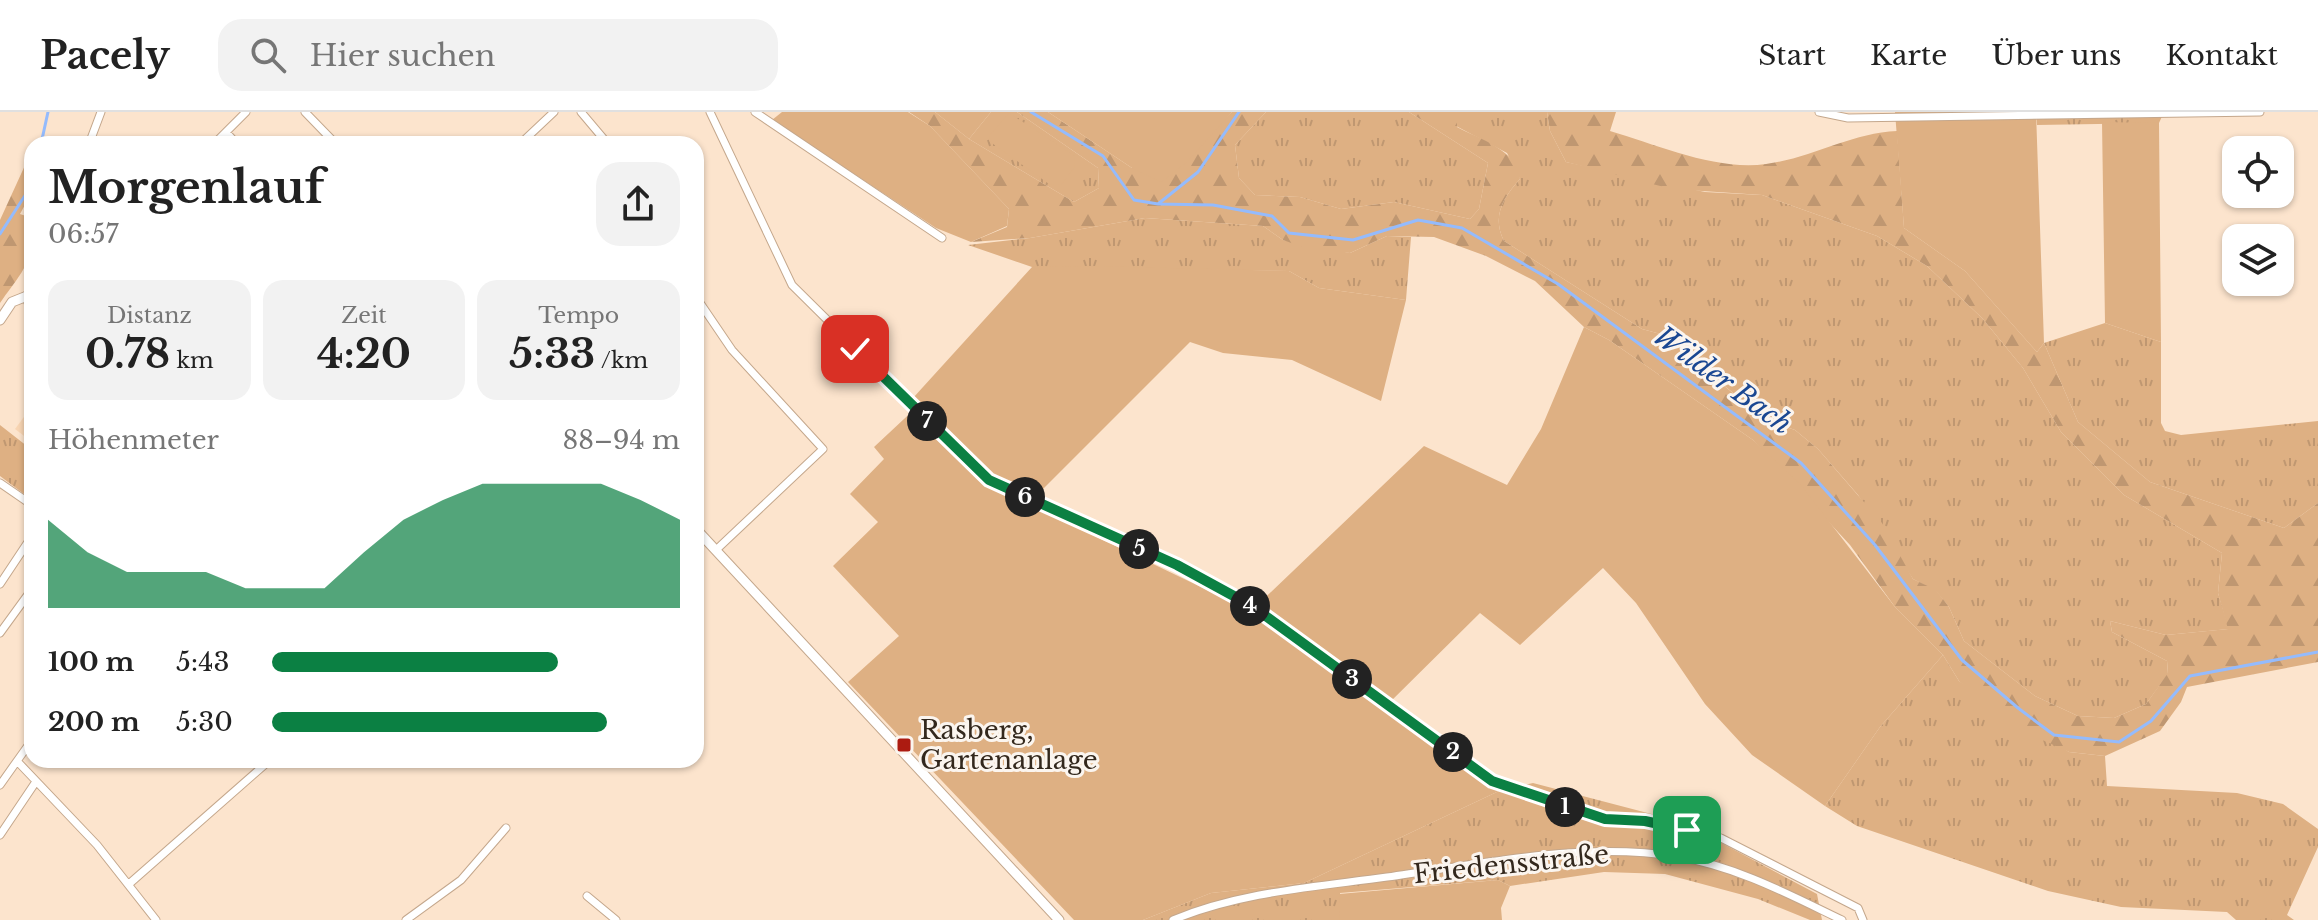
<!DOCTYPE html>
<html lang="de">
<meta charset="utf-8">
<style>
:root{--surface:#fff;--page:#f2f2f2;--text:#222;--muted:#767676;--line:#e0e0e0;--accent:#0b8043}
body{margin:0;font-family:"Libre Baskerville",serif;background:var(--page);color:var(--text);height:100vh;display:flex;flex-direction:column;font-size:30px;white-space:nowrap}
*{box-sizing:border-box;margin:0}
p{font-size:26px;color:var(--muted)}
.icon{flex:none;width:44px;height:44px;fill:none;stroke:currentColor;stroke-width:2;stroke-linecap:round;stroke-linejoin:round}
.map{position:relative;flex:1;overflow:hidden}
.sheet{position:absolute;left:24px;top:24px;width:680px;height:632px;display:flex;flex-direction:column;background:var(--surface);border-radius:24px;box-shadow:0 2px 6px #0004}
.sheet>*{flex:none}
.fabs{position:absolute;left:2222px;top:24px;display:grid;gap:16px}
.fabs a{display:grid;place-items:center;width:72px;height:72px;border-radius:16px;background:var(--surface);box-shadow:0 2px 6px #0004;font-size:40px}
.pin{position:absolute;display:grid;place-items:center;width:68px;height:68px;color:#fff;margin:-34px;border-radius:16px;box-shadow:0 4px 12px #0006}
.km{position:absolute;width:40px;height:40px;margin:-20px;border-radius:50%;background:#222;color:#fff;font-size:22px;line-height:40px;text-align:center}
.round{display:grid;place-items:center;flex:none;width:84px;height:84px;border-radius:24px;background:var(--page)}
.headline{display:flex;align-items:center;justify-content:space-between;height:136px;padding:0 24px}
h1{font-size:44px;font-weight:800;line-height:60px}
.stats{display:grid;grid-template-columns:repeat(3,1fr);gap:12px;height:136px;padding:8px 24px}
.stats div{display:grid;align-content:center;border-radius:20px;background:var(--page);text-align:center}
.stats b{font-size:40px;font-weight:800}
.stats small{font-size:22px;font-weight:400}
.stats p{font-size:22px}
.chart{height:224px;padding:16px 24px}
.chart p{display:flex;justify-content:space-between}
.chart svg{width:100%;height:144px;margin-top:8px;fill:var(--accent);opacity:.7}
ul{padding:0 24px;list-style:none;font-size:26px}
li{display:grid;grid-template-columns:128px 96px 1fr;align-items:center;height:60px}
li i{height:20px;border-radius:10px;background:var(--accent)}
header{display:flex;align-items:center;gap:48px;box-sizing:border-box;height:112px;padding:0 40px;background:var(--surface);border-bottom:2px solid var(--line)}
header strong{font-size:38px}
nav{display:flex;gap:44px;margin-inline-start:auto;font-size:28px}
.search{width:560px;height:72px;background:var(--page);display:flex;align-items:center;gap:20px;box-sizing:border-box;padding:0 28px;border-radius:24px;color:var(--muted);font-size:30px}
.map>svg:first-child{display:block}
.built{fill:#f8d5b3}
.grass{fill:url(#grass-tufts)}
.forest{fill:url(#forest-firs)}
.garden{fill:#deb083}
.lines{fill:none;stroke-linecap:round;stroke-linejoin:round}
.stream{stroke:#94bbfd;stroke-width:3}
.minor-casing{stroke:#c4a78c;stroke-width:9}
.tertiary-casing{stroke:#c4a78c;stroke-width:11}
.minor{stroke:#fff;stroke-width:7}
.tertiary{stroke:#fff;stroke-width:9}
.route-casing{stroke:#fff;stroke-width:16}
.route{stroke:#0b8043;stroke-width:10}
.poi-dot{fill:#ac1b11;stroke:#fbf5ef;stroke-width:3}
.labels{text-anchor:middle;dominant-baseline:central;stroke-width:6;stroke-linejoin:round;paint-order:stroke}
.poi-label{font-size:26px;fill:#33281d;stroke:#fbf5ef;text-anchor:start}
.street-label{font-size:26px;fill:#33281d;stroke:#fbf5ef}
.water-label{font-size:28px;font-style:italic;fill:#1a4792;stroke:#fbf5ef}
</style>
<header>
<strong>Pacely</strong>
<div class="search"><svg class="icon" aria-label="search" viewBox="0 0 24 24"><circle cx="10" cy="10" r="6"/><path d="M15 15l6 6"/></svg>Hier suchen</div>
<nav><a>Start</a><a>Karte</a><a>Über uns</a><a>Kontakt</a></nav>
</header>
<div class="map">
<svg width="2318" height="808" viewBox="0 0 2318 808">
<defs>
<pattern id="grass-tufts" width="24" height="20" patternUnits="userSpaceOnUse" patternTransform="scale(2)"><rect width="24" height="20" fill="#deb083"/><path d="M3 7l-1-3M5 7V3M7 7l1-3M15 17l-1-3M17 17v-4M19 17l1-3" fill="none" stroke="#bf9771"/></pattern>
<pattern id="forest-firs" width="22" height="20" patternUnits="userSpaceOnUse" patternTransform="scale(2)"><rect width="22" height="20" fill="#deb083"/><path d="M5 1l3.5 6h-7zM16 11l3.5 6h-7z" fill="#bf9771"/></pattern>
</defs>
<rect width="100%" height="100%" fill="#fce4cd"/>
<path class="built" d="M32,294V330L15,317Z"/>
<path class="grass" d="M991,0H1017L1098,56L1099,76L1074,90L969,27Z
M1266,0H1409L1488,51L1479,97L1470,107L1394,90L1341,97L1300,85L1255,83L1239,66L1235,33Z
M1457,0H1547L1550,19L1566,50L1705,80L1762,83L1877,124L1927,154L1982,206L2023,256L2061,320L2124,383L2222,441L2218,481L2229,517L2166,523L2110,509L2112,520L2167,549L2168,562L2146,592L2114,606L2078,604L2035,584L1964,529L1949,495L1936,479L1913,467L1858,383L1818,337L1795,318L1767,308L1717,268L1707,248L1683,228L1642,217L1504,129C1492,105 1502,87 1520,67L1507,41L1456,14Z
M2036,0H2164L2159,11L2037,13Z
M1145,106L1263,114L1283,128L1350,141L1387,124L1411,125L1406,188L1319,176L1289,159L1032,155L968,133L1030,126Z
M2105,211L2161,230V311L2165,319L2181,323L2318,309V391L2284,416L2150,370L2078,310L2044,231Z
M0,313L32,338V388L0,364Z
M1943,543L1959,569L2069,640L2105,644L2107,674L2237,681L2283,692L2318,717V735L2287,803L2294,808H2236L2227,800L2121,795L2048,779L1857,714L1825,694L1880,615Z
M1533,671L1682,710L1817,782L1822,808H1810L1758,787L1665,762L1604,760L1510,774L1498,768L1340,781V808H1143L1211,781L1304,771L1499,679Z"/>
<path class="forest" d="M909,0H935L969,27L1074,90L1099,76L1098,56L1017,0H1048L1132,56L1220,11L1232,0H1266L1235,33L1239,66L1255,83L1300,85L1341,97L1394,90L1470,107L1479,97L1488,51L1409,0H1457V15C1479,27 1518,38 1520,67C1502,87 1492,105 1504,129L1642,217L1683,228L1707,248L1717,268L1766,308L1795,318L1818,337L1882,411L1913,467L1936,478L1949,495L1964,529L2035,584L2078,604L2114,606L2146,592L2168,561L2167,549L2112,520L2110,509L2166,523L2228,517L2218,481L2222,441L2124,383L2061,320L2023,256L1982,206L1927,154L1877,124L1762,83L1672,77L1566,50L1550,19L1547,0H1616L1610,19C1658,33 1716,59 1766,52C1812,46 1851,21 1897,19L1904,116L1965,159L2037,240L2044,231L2078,310L2150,370L2284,416L2318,391V550L2187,575L2181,590L2160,619L2105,644L2069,640L2009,613L1959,569L1943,543L1895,495L1850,433L1753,328L1609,228L1584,215L1535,169L1486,144L1434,125L1387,124L1350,141L1308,137L1283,128L1263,114L1145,106L1030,126L971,130L1007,115L1009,97L930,14Z
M32,38V80L20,102L32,106C32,154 26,154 0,191V108Z"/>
<path class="garden" d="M782,0H908L930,14L1009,97L1007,114L971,130L936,116L772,8Z
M935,0H991L969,27Z
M1048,0H1232L1186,51L1161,70L1132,56Z
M1895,0H2036L2044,231L2037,240L1965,159L1904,116Z
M1009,1L1075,44L1074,56L1061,73L1049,72L989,29L990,23Z
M2102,10L2159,11L2161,230L2105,211Z
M1089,154L1289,159L1319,176L1406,188L1381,289L1292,248L1223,241L1190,230L1028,392L1251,499L1424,334L1507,373L1541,317L1584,215L1609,228L1753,328L1801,373L1895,495L1943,543L1880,615L1825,694L1752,643L1705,592L1636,491L1603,456L1520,533L1480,501L1385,595L1499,679L1304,771L1211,781L1143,808H1074L848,570L899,524L833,454L878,410L850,382L884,347L874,335L919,293L913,286L1032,155Z
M1498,768L1510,774L1501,796L1502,808H1340L1339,782Z"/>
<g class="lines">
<path class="stream" d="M1031,0L1103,44L1134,88L1158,92L1213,93L1272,104L1289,121L1353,128L1418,108L1462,116L1558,172L1801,351L1875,433L1962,548L2018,596L2054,623L2119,630L2151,609L2190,564L2318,540
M41,32L48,0
M1158,92L1198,60L1239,0
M0,122L28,79L32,66"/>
<defs>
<path id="minor" d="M305,0L336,32
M581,0L608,32
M710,0L792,173L989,368L1177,453L1252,494L1492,669L1605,707L1670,713L1721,726L1858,796L1863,808
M755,0L942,126
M1819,0L1848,6L2260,0
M89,32L101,0
M214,32L226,20
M237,32L226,20L246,0
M520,32L554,0
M25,184L32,199
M696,185L732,238L823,337L716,438
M0,371L32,393
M0,472L32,424
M0,521L32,477
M32,628L17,649L97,733L156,808
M0,673L17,649
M0,723L35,671
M129,772L270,648
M587,784L616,808
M406,808L461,768L506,716
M1173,808C1240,780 1315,775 1387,765C1481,752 1583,729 1678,745C1736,754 1790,783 1842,808"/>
<path id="tertiary" d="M0,208L12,190L32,182
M696,417L1059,808"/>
</defs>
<use href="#minor" class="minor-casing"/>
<use href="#tertiary" class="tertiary-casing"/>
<use href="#minor" class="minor"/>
<use href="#tertiary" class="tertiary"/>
</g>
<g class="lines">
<defs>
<path id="route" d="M855,237L989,368L1177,453L1252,494L1492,669L1605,707L1645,709L1687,718"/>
</defs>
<use href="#route" class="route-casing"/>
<use href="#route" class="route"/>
</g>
<rect class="poi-dot" x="896" y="625" width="16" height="16" rx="4"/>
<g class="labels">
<g class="poi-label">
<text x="920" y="618">Rasberg,<tspan x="920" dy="30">Gartenanlage</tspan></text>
</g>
<g class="street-label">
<text transform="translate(1511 752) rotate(-6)">Friedensstraße</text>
</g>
<g class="water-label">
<text transform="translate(1723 268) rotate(36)">Wilder Bach</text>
</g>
</g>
</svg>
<div class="fabs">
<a><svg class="icon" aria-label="locate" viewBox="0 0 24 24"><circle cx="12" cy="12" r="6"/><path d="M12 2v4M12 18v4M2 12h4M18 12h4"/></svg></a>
<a><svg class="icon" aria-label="layers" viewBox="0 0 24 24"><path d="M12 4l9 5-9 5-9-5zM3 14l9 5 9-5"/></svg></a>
</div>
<div class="pin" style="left:1687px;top:718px;background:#1e9e55"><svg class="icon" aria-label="arrive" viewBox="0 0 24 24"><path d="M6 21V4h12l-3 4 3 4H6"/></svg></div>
<div class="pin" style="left:855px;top:237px;background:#d93025"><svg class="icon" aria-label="check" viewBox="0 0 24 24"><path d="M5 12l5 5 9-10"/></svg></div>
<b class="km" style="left:1565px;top:695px">1</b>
<b class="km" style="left:1453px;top:640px">2</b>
<b class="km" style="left:1352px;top:567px">3</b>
<b class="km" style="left:1250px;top:494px">4</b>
<b class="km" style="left:1139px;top:437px">5</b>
<b class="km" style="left:1025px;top:385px">6</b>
<b class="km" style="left:927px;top:309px">7</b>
<section class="sheet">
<div class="headline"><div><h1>Morgenlauf</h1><p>06:57</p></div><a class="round"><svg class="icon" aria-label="share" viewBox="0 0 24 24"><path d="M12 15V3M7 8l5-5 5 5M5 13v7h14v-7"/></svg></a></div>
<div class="stats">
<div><p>Distanz</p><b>0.78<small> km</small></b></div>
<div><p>Zeit</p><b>4:20</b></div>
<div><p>Tempo</p><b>5:33<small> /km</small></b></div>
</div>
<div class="chart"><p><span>Höhenmeter</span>88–94 m</p>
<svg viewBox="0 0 160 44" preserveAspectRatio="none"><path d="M0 44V17L10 27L20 33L30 33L40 33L50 38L60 38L70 38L80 27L90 17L100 11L110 6L120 6L130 6L140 6L150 11L160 17V44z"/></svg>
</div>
<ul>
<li><b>100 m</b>5:43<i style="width:70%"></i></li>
<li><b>200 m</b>5:30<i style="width:82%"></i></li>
</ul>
</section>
</div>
